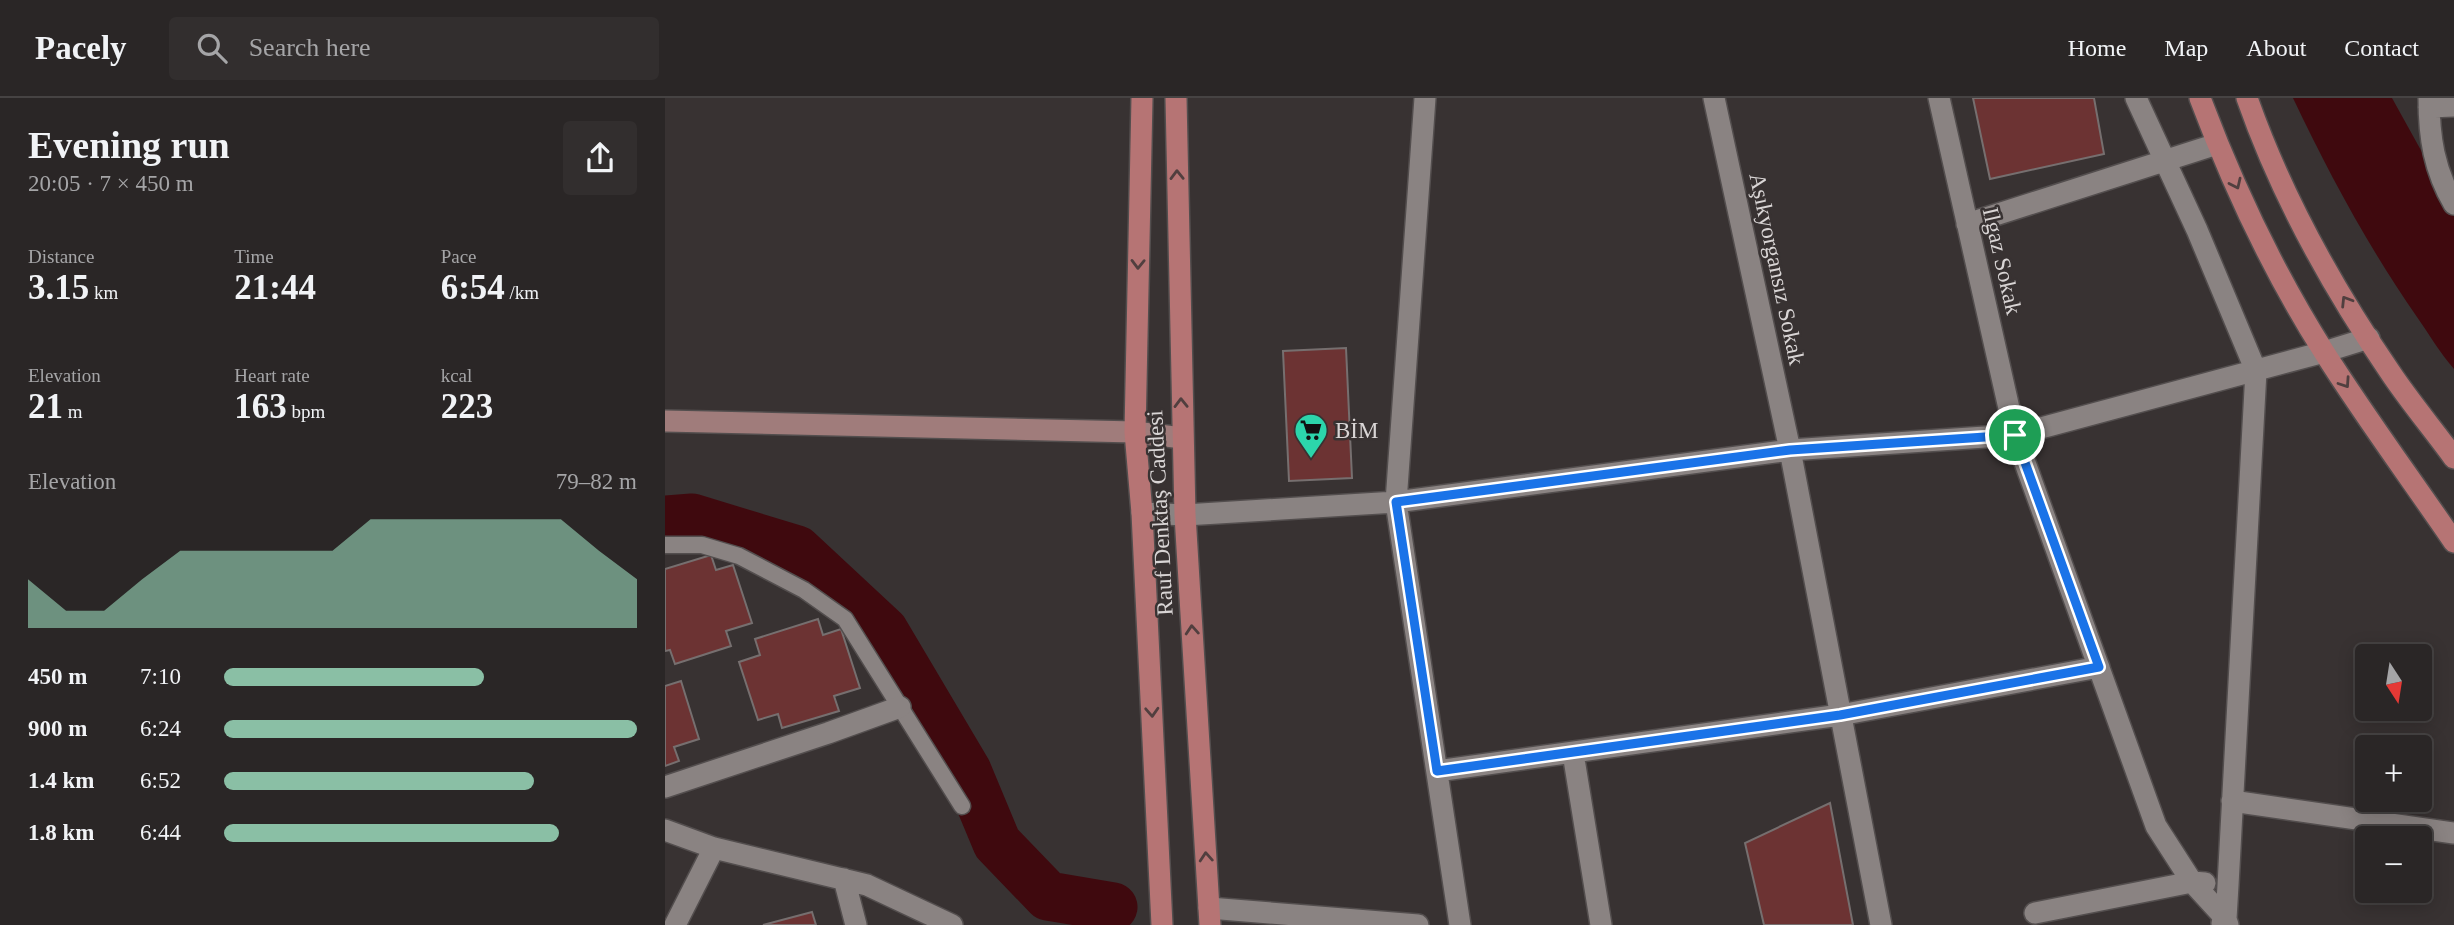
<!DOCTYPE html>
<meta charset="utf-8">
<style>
:root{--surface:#2a2626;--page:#322e2e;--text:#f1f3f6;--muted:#a5a5a7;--line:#464343;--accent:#8abfa5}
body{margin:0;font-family:"Times New Roman",serif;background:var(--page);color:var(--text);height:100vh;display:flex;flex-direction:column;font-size:26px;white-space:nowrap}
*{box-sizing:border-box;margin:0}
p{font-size:23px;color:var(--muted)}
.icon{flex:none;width:38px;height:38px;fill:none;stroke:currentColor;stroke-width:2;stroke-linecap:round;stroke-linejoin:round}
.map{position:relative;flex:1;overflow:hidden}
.details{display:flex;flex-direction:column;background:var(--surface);width:665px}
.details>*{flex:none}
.needle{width:46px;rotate:168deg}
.fabs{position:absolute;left:1690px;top:546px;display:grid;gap:14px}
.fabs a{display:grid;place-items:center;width:77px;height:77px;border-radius:7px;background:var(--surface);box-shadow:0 4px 18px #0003,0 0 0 2px var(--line);font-size:35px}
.pin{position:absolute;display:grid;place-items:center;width:60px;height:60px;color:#fff;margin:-30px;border:4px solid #fff;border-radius:50%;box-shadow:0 2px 7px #0007}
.round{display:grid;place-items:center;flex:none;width:74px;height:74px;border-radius:7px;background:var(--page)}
.head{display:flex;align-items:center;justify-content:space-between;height:119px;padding:0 28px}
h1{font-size:38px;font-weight:700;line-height:52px}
.metrics{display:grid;grid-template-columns:repeat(3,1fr);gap:10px;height:119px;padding:7px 28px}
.metrics div{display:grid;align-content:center}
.metrics b{font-size:35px;font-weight:700}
.metrics small{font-size:19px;font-weight:400}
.metrics p{font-size:19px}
.chart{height:196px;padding:14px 28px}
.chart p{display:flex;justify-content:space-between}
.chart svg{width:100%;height:126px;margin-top:7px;fill:var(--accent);opacity:.7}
ul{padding:0 28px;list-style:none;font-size:23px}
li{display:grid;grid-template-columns:112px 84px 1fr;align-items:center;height:52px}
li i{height:18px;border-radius:9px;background:var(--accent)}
header{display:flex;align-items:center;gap:42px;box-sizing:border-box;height:98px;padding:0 35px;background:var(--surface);border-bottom:2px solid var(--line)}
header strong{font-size:33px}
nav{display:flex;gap:38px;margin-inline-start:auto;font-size:24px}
.search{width:490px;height:63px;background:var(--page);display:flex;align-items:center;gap:18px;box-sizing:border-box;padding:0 24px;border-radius:7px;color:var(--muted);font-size:26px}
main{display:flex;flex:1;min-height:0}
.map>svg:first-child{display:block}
.water{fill:#3f090e}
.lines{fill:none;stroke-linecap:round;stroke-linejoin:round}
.river{stroke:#3f090e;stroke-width:49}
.building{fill:#6c3333;stroke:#766f6f;stroke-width:2}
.lane-casing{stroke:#534e4e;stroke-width:19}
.street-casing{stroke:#534e4e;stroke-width:24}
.secondary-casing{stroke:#534e4e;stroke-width:24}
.primary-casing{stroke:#534e4e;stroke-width:24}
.lane{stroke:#8a8382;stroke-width:16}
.street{stroke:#8a8382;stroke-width:21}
.secondary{stroke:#a07c7b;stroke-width:21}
.primary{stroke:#b67474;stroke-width:21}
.oneway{stroke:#513f3f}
.route-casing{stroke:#fff;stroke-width:14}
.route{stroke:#1a73e8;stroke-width:9}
.labels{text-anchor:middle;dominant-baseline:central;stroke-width:5;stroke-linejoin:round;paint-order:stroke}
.street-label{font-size:23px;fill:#d9d5d5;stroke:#383232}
.poi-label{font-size:23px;fill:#d9d5d5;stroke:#383232;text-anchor:start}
</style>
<header>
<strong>Pacely</strong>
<div class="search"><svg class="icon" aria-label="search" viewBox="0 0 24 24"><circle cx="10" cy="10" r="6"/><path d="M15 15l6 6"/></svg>Search here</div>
<nav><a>Home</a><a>Map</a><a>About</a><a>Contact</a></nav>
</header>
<main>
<section class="details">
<div class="head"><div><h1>Evening run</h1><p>20:05 · 7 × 450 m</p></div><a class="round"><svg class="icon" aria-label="share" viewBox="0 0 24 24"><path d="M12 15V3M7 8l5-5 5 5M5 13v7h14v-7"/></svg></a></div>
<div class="metrics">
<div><p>Distance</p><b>3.15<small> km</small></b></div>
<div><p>Time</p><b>21:44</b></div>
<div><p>Pace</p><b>6:54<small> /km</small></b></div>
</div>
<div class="metrics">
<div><p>Elevation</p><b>21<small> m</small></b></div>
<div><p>Heart rate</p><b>163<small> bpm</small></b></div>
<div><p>kcal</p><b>223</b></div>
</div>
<div class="chart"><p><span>Elevation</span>79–82 m</p>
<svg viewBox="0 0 160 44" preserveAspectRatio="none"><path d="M0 44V27L10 38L20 38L30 27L40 17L50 17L60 17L70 17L80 17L90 6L100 6L110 6L120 6L130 6L140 6L150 17L160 27V44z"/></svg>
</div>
<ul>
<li><b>450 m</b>7:10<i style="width:63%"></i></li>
<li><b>900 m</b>6:24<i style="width:100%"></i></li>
<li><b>1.4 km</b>6:52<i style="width:75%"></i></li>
<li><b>1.8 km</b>6:44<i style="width:81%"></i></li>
</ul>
</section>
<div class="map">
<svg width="1789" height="827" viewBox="0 0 1789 827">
<rect width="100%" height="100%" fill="#383232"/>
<path class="water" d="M1628,0H1727L1789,112V271C1775,255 1764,236 1752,219C1704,150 1664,76 1628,0Z"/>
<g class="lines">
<path class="river" d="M0,422L27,420L132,452L219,533L302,673L332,745L383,798L448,809"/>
</g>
<path class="building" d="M1308,0H1429L1439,56L1325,81Z
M681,250L687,380L624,383L618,253Z
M46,457L51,472L68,467L87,525L61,533L66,548L10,566L5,552L0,553V471Z
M153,521L158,537L176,531L195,590L169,598L174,613L117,630L113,616L93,622L74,564L95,557L90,541Z
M16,583L34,641L9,649L14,663L0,668V588Z
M1165,705L1188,827H1099L1080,745Z
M147,814L151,827H98Z"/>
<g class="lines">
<defs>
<path id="lane" d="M0,447H37L74,458L139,492L180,521L297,708"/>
<path id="street" d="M760,0L731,404L795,827
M1049,0L1125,352L1216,827
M1274,0L1350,337L1491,728L1527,784L1561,821L1563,827
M1471,0L1532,132L1591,273L1563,787L1561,821L1557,825
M1764,0C1764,39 1769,72 1789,106
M1764,9L1789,8
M1302,126L1552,46
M477,415L520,417L731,404L1125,352L1350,337L1659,254L1704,240
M908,655L936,827
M772,673L1175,617L1434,569
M0,689L163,635L235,609
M1567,703L1789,735
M0,732L49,750L202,787L287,827
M179,781L191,827
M544,810L753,827
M1370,815L1527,784L1540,785
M10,827L49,750"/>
<path id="secondary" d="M0,323L470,334L517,340"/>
<path id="primary" d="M477,0L470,334L477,415L497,827
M511,0L520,417L545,827
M1535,0C1568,88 1609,175 1659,254C1700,319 1746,381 1789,444
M1582,0C1616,97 1667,189 1725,274C1745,304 1768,331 1789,360"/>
</defs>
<use href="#lane" class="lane-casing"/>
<use href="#street" class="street-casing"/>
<use href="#secondary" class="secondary-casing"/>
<use href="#primary" class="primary-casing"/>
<use href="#lane" class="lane"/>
<use href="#street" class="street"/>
<use href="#secondary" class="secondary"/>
<use href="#primary" class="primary"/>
</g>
<defs><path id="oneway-chevron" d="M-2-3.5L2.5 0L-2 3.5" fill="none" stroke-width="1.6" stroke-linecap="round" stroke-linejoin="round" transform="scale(1.75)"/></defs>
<g class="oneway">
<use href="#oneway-chevron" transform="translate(512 77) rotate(-91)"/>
<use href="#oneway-chevron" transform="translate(1571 86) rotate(65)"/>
<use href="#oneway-chevron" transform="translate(473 166) rotate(91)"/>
<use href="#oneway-chevron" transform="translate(1681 203) rotate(-122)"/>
<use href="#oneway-chevron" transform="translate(1680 285) rotate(56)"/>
<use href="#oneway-chevron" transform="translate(516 305) rotate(-91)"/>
<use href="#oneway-chevron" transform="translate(527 532) rotate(-94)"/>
<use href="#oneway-chevron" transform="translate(487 614) rotate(87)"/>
<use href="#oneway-chevron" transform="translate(541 759) rotate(-94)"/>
</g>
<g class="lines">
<defs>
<path id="route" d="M1350,337L1434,569L1175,617L772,673L731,404L1125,352Z"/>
</defs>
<use href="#route" class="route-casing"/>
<use href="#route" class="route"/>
</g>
<defs>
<symbol id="supermarket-pin" viewBox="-11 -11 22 30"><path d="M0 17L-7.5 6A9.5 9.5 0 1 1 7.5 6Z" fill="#2cd5ab" stroke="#383232"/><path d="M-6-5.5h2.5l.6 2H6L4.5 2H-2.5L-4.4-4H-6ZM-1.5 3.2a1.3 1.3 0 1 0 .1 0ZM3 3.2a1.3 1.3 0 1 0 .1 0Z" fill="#111"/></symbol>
</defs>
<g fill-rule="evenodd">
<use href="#supermarket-pin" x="627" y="313" width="38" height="52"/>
</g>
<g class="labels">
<g class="street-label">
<text transform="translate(1337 163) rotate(77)">Ilgaz Sokak</text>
<text transform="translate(1112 171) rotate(78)">Aşıkyorgansız Sokak</text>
<text transform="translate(495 415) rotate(-93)">Rauf Denktaş Caddesi</text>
</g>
<g class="poi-label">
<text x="670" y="332">BİM</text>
</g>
</g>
</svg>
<div class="fabs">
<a><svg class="needle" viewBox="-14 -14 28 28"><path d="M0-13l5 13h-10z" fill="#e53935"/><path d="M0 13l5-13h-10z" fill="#a5a5a7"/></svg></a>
<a>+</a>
<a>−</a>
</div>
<div class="pin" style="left:1350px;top:337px;background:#1e9e55"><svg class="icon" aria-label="arrive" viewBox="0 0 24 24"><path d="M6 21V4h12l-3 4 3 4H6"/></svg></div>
</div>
</main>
